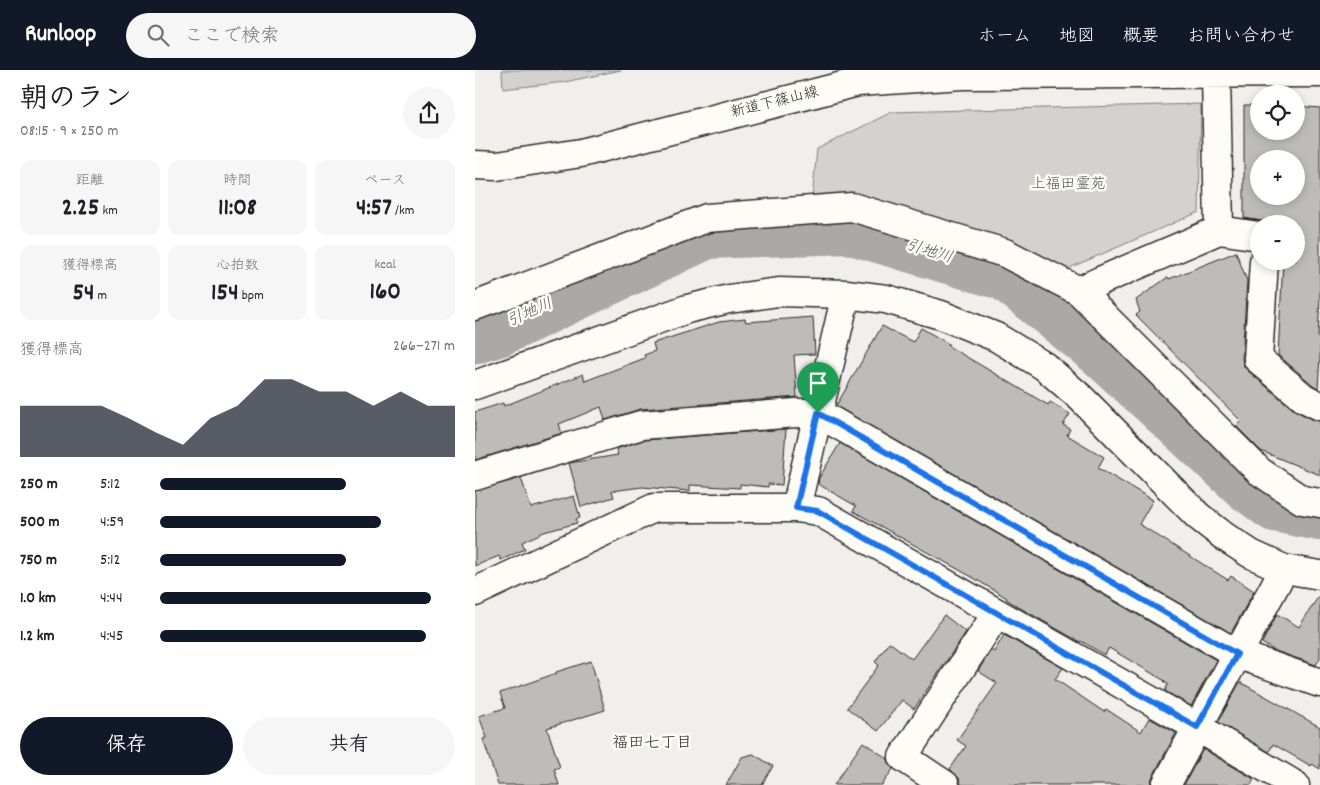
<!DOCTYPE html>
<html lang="ja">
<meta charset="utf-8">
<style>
:root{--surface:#fff;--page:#f6f6f6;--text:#202124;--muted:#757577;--accent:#111827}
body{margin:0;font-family:Dekko,"Klee One",sans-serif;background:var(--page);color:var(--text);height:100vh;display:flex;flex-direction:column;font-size:19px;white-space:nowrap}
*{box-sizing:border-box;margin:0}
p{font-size:16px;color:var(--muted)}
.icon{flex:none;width:28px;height:28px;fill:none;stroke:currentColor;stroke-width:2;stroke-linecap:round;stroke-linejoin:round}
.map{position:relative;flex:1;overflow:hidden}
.side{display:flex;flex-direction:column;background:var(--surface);width:475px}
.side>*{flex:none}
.tools{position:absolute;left:775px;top:15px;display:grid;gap:10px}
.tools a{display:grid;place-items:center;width:55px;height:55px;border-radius:50%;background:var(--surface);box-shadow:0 2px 8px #0003;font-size:25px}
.pin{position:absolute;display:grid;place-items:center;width:42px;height:42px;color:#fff;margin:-51px -21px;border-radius:50% 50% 50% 0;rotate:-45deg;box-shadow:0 0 5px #0007}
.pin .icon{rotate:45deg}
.round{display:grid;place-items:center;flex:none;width:52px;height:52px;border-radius:26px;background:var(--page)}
.overview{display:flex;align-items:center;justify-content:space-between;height:85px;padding:0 20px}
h1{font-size:28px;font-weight:700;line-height:38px}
.figures{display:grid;grid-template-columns:repeat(3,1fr);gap:8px;height:85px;padding:5px 20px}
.figures div{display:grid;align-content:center;border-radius:12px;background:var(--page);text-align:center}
.figures b{font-size:25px;font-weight:700}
.figures small{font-size:14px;font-weight:400}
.figures p{font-size:14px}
.chart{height:140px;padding:10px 20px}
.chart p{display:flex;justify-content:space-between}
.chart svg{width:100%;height:90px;margin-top:5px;fill:var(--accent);opacity:.7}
.primary-button{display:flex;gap:10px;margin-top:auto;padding:10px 20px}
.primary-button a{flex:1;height:58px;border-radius:30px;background:var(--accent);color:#fff;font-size:20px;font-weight:700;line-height:58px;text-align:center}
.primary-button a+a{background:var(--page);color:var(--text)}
ul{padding:0 20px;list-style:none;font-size:16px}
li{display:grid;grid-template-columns:80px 60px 1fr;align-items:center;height:38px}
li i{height:12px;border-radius:6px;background:var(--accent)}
header{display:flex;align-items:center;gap:30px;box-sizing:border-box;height:70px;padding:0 25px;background:var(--accent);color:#fff}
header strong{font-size:24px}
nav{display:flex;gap:28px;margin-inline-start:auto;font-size:18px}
.search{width:350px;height:45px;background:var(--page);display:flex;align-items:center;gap:12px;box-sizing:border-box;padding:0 18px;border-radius:28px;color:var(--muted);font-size:19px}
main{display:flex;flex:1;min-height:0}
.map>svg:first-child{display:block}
.green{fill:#d3d2cf;stroke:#7f7e7d}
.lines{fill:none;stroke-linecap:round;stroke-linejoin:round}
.river{stroke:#aaa9a7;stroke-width:52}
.building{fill:#bdbcb8;stroke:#2b2b2b;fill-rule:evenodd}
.minor-casing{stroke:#2b2b2b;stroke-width:31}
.minor{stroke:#fdfcf7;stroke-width:28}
.route-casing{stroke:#fff;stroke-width:10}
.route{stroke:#1a73e8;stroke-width:6}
.labels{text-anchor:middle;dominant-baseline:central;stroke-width:5;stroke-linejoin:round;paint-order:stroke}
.street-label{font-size:15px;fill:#2b2b2b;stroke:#fdfcf7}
.park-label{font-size:15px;fill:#555554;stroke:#fdfcf7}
.water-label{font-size:16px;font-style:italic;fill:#575756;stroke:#fdfcf7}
.neighbourhood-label{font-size:16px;fill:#2b2b2b;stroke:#fdfcf7}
</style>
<header>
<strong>Runloop</strong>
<div class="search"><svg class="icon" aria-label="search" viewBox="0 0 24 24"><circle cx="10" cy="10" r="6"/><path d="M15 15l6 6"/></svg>ここで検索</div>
<nav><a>ホーム</a><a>地図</a><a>概要</a><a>お問い合わせ</a></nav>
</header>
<main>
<section class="side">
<div class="overview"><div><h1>朝のラン</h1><p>08:15 · 9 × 250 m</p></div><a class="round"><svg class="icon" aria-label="share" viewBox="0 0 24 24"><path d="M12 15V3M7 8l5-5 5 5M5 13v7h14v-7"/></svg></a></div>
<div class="figures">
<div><p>距離</p><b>2.25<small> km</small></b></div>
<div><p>時間</p><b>11:08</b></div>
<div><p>ペース</p><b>4:57<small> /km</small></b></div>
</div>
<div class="figures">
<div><p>獲得標高</p><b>54<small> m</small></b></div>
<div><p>心拍数</p><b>154<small> bpm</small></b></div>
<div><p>kcal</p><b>160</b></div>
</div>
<div class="chart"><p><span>獲得標高</span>266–271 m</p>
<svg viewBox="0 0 160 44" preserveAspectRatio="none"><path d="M0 44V19L10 19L20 19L30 19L40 25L50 32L60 38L70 25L80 19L90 6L100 6L110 12L120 12L130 19L140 12L150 19L160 19V44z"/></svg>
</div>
<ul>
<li><b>250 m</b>5:12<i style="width:63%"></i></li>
<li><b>500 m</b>4:59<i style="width:75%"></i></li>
<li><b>750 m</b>5:12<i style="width:63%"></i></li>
<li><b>1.0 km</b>4:44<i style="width:92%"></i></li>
<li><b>1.2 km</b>4:45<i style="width:90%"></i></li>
</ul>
<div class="primary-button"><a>保存</a><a>共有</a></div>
</section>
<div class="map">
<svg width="845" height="715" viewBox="0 0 845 715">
<rect width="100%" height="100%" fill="#f0efeb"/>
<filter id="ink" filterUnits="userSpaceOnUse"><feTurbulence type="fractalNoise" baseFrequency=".02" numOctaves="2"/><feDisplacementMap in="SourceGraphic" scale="10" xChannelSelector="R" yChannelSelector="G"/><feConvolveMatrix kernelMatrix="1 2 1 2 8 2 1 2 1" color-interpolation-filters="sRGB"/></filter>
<g filter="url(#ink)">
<path class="green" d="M27,0H146L90,12L28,19Z
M726,34L724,142L590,200L521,165L381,126L337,129L342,79L417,42Z"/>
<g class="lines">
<path class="river" d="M0,268L23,261L232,163L374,158L531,205L629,284L774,417L800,436L845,445"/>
</g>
<path class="building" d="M769,35H784V61H821V36L845,38V226L843,268H845V287L843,318L838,315L803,285L808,191H821V154H810V151H787L769,148ZM784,89H821V126H784Z
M761,182L772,211L767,288L768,295L773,301L819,340L838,350L845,351V405L786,381L761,356L766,351L661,245L665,242L661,230L693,207L694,209Z
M338,247L340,284L319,285L322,327L165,339L130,350L126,337L84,354L87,363L0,390V342L28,333L29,336L108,304L110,311L170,288L169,285L180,281L178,273L244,252L270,249L271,252Z
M407,256L438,272L446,258L474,274L473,276L573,335L575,332L595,344L588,355L595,359L592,365L629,387L623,398L678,430L664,454L753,510L756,506L779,521L756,563L361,336Z
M311,359L307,415L293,414V417L265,414V418L215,415V421L167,417L137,421L139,427L106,437L94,393L143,385L141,379L169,370Z
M365,373L741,590L716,636L690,621L693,614L689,612L690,611L634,578L630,585L606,571L605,572L547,539L531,529L532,528L497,507L378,441L381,436L343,414L344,408Z
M46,408L56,438L99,426L105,448L101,449L102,453L69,462L47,472L50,479L26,490L24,486L0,496V421Z
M845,524V588L841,595L798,580L787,573L802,544L824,557Z
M469,545L491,562L439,639L427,630L403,661L372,638L404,595L400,592L414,572L437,589Z
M529,565L588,598L580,609L629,642L631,639L666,662L674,648L701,663L677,708L675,715H488L485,713L484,708L475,699L491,676L482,670L522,613L503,601L516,580L519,582Z
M116,591L130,640L72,658L85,697L79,699L84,715H23L8,669L12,668L4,646L30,638L25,623L82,603L81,602Z
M765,612L845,657V699L837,694L836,696L798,674L794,682L743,652Z
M388,672L413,689L414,694L418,699L407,715H359Z
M728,679L779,709L776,715H709Z
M278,684L298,696L287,715H251L267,687Z"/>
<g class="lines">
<defs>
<path id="minor" d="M0,95L22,96L106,83L383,12L487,5L845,3
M744,160L784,166
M789,191L783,289L829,328L845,336
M604,221L625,211L744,160L741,3
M0,236L232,148L377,137L530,183L604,221L784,401L827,430L845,433
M0,315L212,239L254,229L304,222L371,224L411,229L466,245L521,267L569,296L605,327L723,446L750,467L776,484L809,499L845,505
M0,406L166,355L321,343H343L762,584L845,613
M321,438L371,224
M0,522L179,438H321L343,441L722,657L820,715
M470,715L428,687L522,543
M691,715L809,499"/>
</defs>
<use href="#minor" class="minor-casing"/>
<use href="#minor" class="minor"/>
</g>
</g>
<g class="lines" filter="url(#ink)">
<defs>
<path id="route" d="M343,343L762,584L722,657L343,441L321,438Z"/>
</defs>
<use href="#route" class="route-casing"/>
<use href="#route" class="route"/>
</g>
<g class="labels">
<g class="street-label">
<text transform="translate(300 33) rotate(-14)">新道下篠山線</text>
</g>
<g class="park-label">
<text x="593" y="115">上福田霊苑</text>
</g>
<g class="water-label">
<text transform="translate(454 182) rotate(17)">引地川</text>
<text transform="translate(55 243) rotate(-24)">引地川</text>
</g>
<g class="neighbourhood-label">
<text x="177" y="673">福田七丁目</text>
</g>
</g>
</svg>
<div class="tools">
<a><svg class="icon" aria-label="locate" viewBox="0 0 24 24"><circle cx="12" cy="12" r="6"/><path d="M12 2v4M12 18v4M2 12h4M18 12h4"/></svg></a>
<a>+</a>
<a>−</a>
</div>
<div class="pin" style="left:343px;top:343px;background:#1e9e55"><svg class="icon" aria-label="arrive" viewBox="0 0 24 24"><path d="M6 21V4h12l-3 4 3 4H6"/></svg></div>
</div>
</main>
